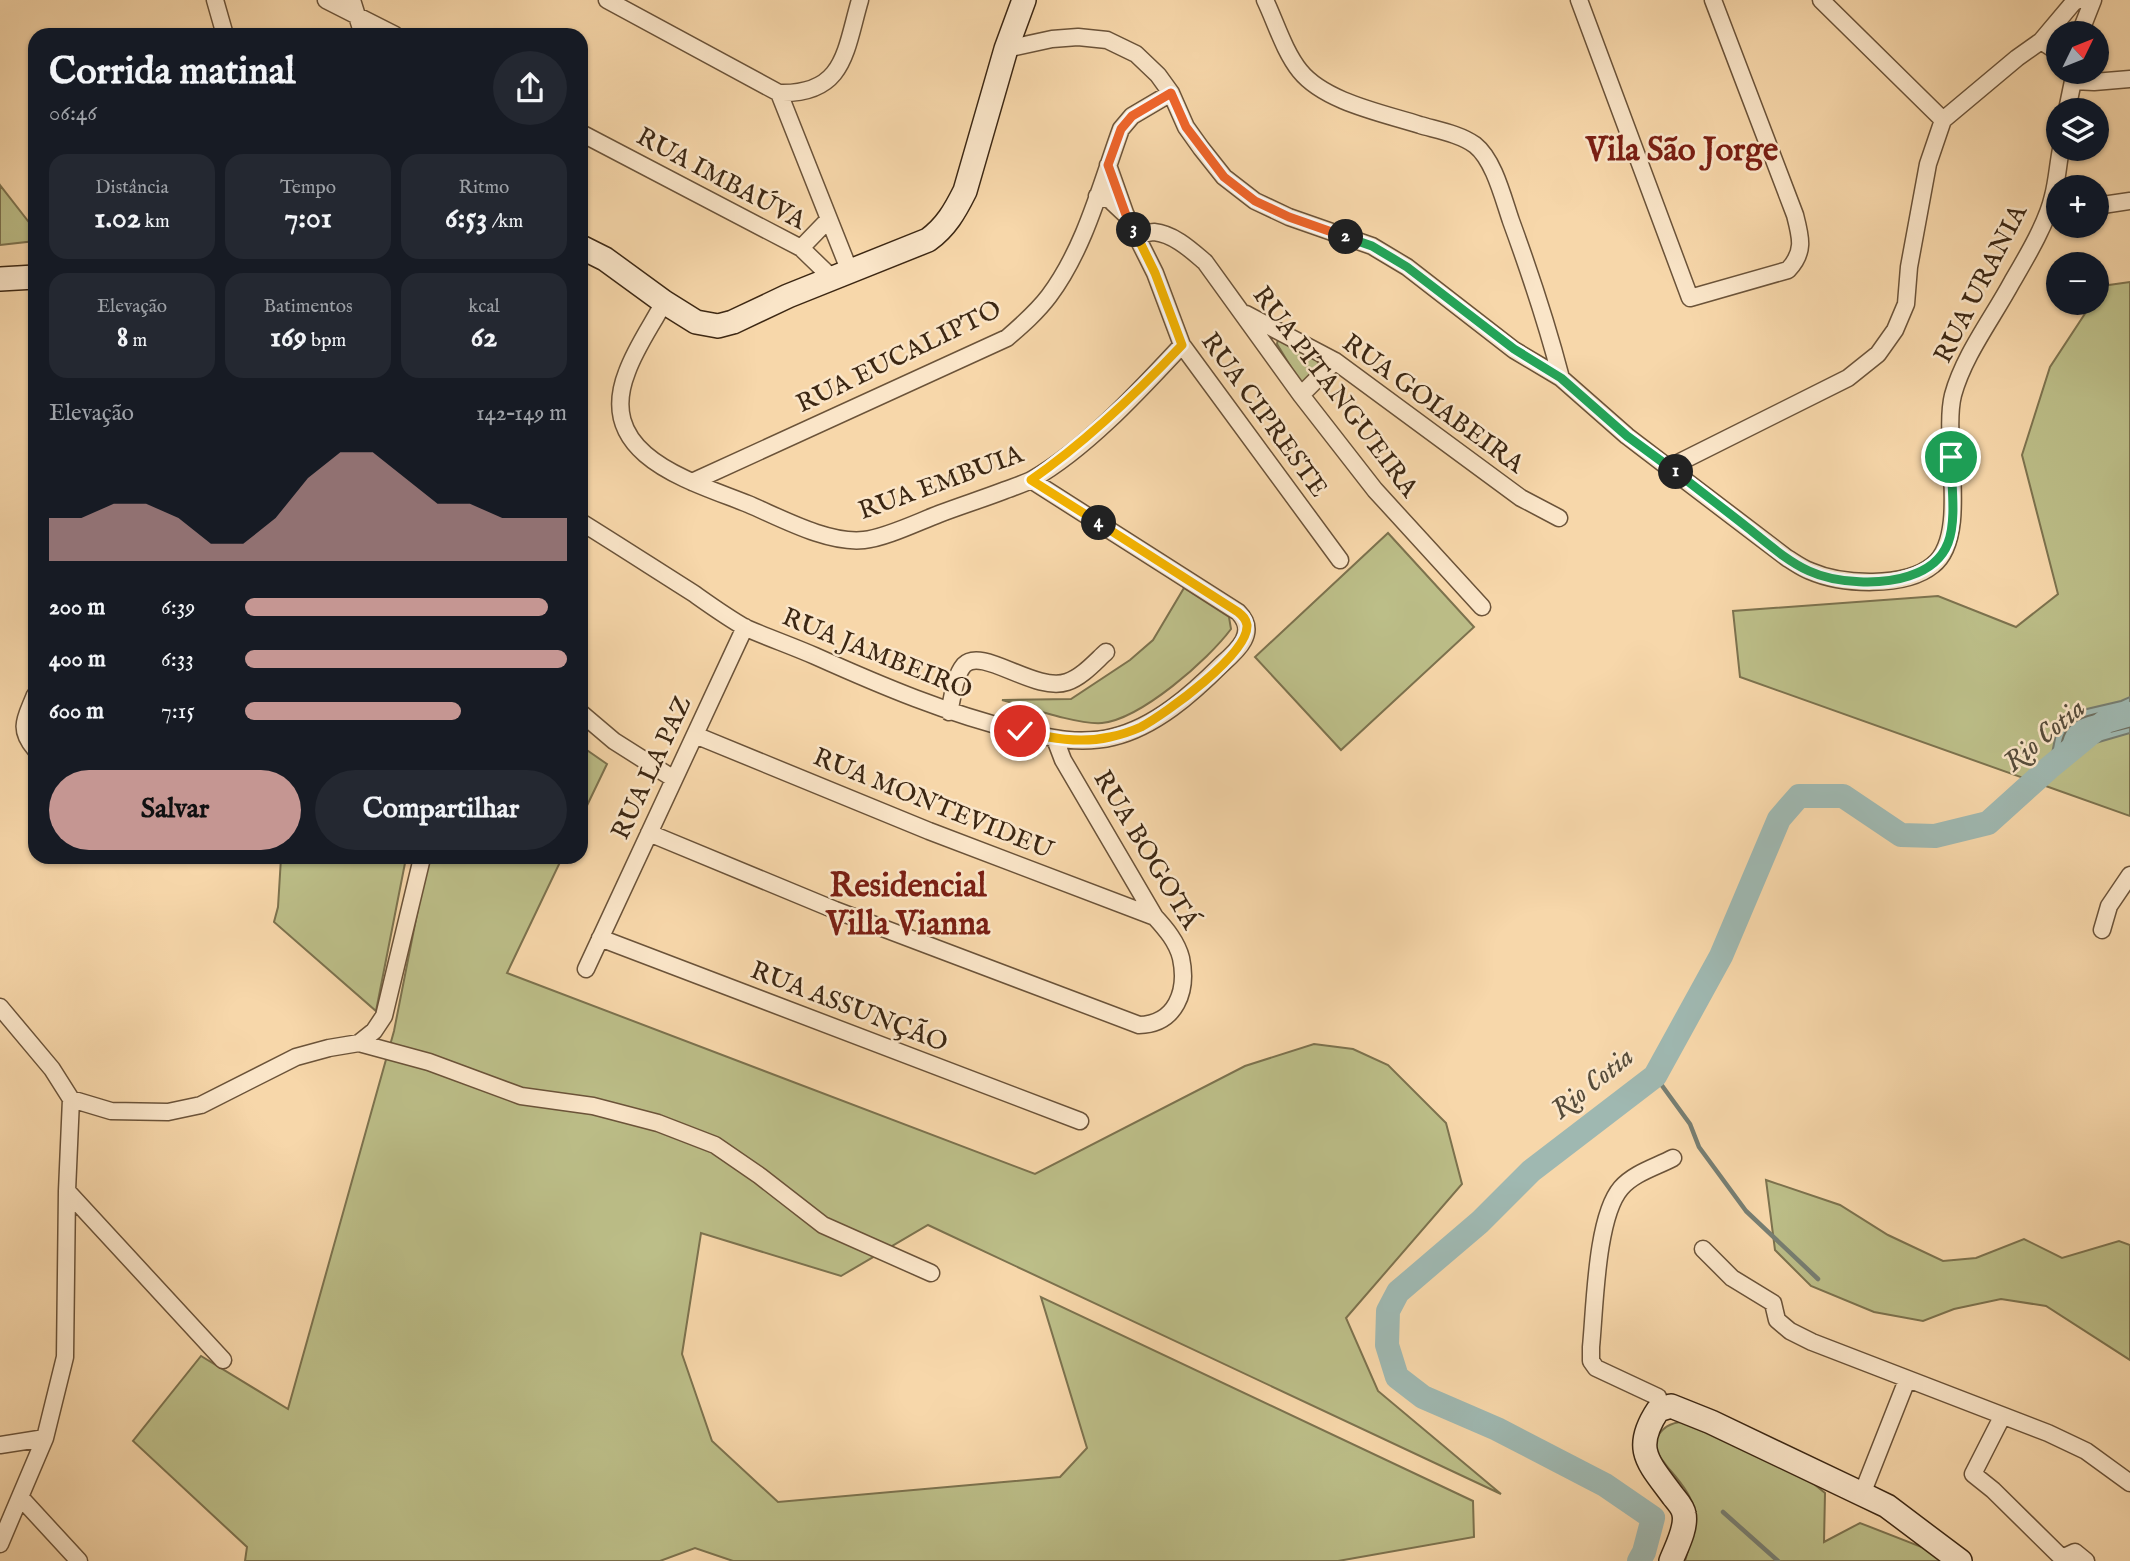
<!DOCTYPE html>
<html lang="pt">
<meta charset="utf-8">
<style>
:root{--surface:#171b24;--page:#242831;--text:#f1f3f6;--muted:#9ea1a6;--accent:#c59692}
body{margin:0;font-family:"IM FELL English",serif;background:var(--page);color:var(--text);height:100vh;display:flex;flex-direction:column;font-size:26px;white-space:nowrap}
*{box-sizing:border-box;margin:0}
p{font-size:23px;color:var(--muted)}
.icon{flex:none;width:38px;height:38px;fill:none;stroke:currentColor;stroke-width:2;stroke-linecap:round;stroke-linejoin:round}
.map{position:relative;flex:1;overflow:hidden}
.sheet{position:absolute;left:28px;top:28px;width:560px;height:836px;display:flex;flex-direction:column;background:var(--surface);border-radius:21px;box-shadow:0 2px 5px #0004}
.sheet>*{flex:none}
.needle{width:46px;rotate:47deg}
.tools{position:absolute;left:2046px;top:21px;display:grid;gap:14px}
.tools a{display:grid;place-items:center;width:63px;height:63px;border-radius:50%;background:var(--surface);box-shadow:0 2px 5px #0004;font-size:35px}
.pin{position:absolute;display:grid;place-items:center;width:60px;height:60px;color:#fff;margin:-30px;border:4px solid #fff;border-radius:50%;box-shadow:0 2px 7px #0007}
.km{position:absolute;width:35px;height:35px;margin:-18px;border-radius:50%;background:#222;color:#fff;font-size:19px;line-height:35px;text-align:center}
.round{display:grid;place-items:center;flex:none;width:74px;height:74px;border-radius:37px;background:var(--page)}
.head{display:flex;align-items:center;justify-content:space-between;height:119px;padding:0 21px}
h1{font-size:38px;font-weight:800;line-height:52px}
.figures{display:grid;grid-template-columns:repeat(3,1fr);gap:10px;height:119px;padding:7px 21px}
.figures div{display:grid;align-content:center;border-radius:18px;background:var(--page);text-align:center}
.figures b{font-size:30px;font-weight:800}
.figures small{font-size:19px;font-weight:400}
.figures p{font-size:19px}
.chart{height:196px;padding:14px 21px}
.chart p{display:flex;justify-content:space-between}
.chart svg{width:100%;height:126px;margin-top:7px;fill:var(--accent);opacity:.7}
.cta{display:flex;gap:14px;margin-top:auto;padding:14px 21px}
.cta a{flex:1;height:80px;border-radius:42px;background:var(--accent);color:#111;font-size:28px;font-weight:800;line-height:80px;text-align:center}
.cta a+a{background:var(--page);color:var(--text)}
ul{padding:0 21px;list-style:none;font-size:23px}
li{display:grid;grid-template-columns:112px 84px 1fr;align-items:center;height:52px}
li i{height:18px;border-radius:9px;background:var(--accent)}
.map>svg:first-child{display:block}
.green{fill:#bcbe88;stroke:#7c724e;stroke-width:2}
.water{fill:#9fb8b1;stroke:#777e72;stroke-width:2}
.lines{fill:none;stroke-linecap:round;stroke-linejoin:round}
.shore{stroke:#6e7062;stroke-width:2}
.stream{stroke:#777e72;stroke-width:4.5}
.river{stroke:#9fb8b1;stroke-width:24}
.street-casing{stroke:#6b5339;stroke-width:19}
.secondary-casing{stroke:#3c2713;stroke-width:26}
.street{stroke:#fae5c8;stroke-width:16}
.secondary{stroke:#fae5c8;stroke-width:23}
.split-1-casing{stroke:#fff;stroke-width:14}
.split-2-casing{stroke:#fff;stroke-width:14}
.split-3-casing{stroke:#fff;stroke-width:14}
.split-4-casing{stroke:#fff;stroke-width:14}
.split-5-casing{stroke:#fff;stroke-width:14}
.split-1{stroke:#22a559;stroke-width:9}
.split-2{stroke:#22a559;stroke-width:9}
.split-3{stroke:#f0652b;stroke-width:9}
.split-4{stroke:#f5b400;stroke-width:9}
.split-5{stroke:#f5b400;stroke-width:9}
.labels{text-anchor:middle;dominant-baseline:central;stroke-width:5;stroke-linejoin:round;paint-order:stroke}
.street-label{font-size:26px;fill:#3c2713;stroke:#fae5c8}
.water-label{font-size:28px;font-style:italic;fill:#554b3a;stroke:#fae5c8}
.district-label{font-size:33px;font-weight:bold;fill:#7a1f14;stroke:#fae5c8}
</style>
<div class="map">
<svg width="2130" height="1561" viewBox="0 0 2130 1561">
<rect width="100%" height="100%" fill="#f7d7aa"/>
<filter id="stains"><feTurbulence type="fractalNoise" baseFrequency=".00286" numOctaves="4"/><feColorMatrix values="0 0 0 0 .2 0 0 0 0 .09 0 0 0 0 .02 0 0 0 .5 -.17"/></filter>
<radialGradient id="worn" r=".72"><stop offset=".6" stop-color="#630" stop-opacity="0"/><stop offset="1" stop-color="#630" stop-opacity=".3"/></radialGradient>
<path class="green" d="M0,185L35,230V241L0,245Z
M2130,282V816L1740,677L1733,611L1938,596L2016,627L2058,594L2022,455L2050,367L2092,303H2096L2097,295L2102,286Z
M1278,339L1317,360L1319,366L1304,383L1300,382L1277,344Z
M1388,533L1474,627L1341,750L1255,657Z
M1184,588L1229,617L1231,629C1208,660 1141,719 1102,723C1078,725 1027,707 1002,700L1071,699L1130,660L1153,640Z
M581,746L607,764L581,818Z
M281,858H406L376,1011L274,922L278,907Z
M428,858H562L507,973L1035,1174L1245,1066L1314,1044L1353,1049L1388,1065L1446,1123L1462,1184L1346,1318L1378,1391L1501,1494L928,1225L841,1276L701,1233L682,1354L712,1441L778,1502L1060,1477L1087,1448L1041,1297L1473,1501L1474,1537L1338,1561H733L695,1548L660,1561H245L247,1547L133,1441L201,1356L288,1409L394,1031Z
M1766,1180L1840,1205L1888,1235L1943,1261L1976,1258L2024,1239L2062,1258L2119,1241L2130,1245V1360L2046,1306L2001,1299L1954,1309L1923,1321L1874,1312L1811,1286L1775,1250Z
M1686,1421L1793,1467L1825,1493L1824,1542L1860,1523L1932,1551L1944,1561H1685C1698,1516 1702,1507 1670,1470C1663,1461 1656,1454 1654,1442C1662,1427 1669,1423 1686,1421Z"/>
<path class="water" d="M2130,697V733L2092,744L2049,768L2057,729L2074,712L2121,701Z"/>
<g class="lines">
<path class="shore" d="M2130,705C2103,717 2065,708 2061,748L2065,750L2090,737L2130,727"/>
<path class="stream" d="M1655,1076L1690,1124L1699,1147L1746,1211L1818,1279
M1723,1512L1778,1561"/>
<path class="river" d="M1639,1561L1644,1552L1653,1518L1605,1485L1497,1429L1423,1397L1397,1377L1387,1345L1388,1311L1398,1292L1480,1222L1531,1171L1655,1076L1721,956L1779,819L1799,796H1843L1901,835L1935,836L1988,823L2049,768L2106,721L2130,714"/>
<defs>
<path id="street" d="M215,0L225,35
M326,0L395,35
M352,0L363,35
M607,0L779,93C845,95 845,51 860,0
M1265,0C1276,23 1284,51 1300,71C1325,102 1383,113 1420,125C1437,130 1460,134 1475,145C1494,160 1503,198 1511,221C1530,273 1547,324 1561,378
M1579,0L1690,298L1788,270C1805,252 1801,238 1795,215L1713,0
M1821,0L1943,120
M2080,33L2093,0
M2041,41L2058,52
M1006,49L1052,39L1078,37L1107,40L1136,54L1158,75L1171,93L1186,127L1201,148L1224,177L1255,201L1289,217L1372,246L1407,267L1514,350L1561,378L1627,436L1787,558C1794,562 1802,568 1810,571C1842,585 1905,588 1933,565C1970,536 1942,439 1953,395C1964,355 1992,319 2012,282C2026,258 2047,223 2053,196C2057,181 2058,164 2061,149
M2073,81L2094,82L2130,79
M779,93L850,272
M2067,110L2073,81V72
M1943,120L2017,58L2041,41L2073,3L2078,0
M581,133L801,248L832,278
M1108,165L1125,213
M1097,196L1110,200L1126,215L1155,273L1182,345L1340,560
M2096,206L2130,201
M1137,236C1142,235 1149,232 1154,232C1174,234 1191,250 1205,262L1301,395L1375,490L1482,607
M801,248L829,219
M664,302C652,325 636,347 627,372C594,456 691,481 748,504C781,518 828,544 864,540C885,538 918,522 939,514C960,506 982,499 1003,491C1013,487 1024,484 1033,479C1087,448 1139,391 1182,345
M1246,314L1335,361L1521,498L1559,518
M1301,395L1335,361
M1670,467L1848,378L1878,354L1895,330L1906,304L1909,267L1928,164L1943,120
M692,482L1007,338C1022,325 1037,312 1049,296C1085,248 1101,184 1121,129L1132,116L1171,93
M581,522C618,545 655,569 693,593C710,605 728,618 746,628C769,638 792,646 815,656C882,686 948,714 1019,731C1050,738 1081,745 1113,737C1155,727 1192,694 1222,664C1238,650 1258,632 1238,612L1031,480
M35,695C26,718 17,728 35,749
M949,712C953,697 954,677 964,665C982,646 1035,693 1067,682C1082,677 1095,662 1106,652
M581,713L614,741L674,779
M695,735L929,831L1155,917
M649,833L835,910L1139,1025C1176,1024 1188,991 1181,958C1177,942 1166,929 1155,917L1063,760L1055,739
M2102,930L2109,906L2130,875
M600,938L1080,1121
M586,969L745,627
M0,1007L52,1069L71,1099L111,1111L168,1112L201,1105L296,1057L329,1048L359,1043L429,1062L521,1096L593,1106L658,1123L715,1145L760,1176L823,1225L931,1273
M359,1043L374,1031L384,1016L422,858
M67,1191L223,1360
M1703,1249L1732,1278L1773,1303L1777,1320L1790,1331L1812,1342L2048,1433L2086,1451L2130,1483
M1658,1397L1596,1368L1591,1361V1347C1595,1307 1596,1217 1621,1188C1634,1173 1656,1167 1673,1158
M2002,1417L1973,1474L1993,1490L2062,1558L2075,1552L2086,1561
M0,1445L45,1438
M1862,1494L1907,1380
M21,1498L79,1561
M0,1544L45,1438L65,1357L67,1191L71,1099"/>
<path id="secondary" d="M581,247L605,259L664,302L696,322L718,326L733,322L788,296L928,240C946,227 955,211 965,191L1006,49L1024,0
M0,279L35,277
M1671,1561C1676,1548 1687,1528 1684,1514C1683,1507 1677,1501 1673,1496C1648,1462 1632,1449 1658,1410L1671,1406L1711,1422L1862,1494L1887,1506L1960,1561"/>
</defs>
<use href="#street" class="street-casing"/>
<use href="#secondary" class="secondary-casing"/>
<use href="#street" class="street"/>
<use href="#secondary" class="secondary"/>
</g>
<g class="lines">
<defs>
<path id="split-1" d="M1676,472C1700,491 1724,509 1748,528C1767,543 1787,561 1809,571C1837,584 1882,585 1909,576C1927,570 1941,561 1948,543C1957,520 1951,482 1951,457"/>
<path id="split-2" d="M1346,237L1372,246L1407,267L1514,349L1561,378L1627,436L1676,472"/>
<path id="split-3" d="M1134,230L1126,215L1108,165L1121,129L1132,116L1171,93L1186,127L1224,177L1255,201L1289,217L1346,237"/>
<path id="split-4" d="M1099,523L1031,480C1087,441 1135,395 1182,345L1155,273L1134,230"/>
<path id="split-5" d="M1020,731C1051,738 1079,744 1110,737C1120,735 1132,731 1141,727C1165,714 1249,654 1247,625C1246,619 1243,616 1238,612L1099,523"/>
</defs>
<use href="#split-1" class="split-1-casing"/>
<use href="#split-2" class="split-2-casing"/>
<use href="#split-3" class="split-3-casing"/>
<use href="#split-4" class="split-4-casing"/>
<use href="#split-5" class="split-5-casing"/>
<use href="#split-1" class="split-1"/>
<use href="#split-2" class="split-2"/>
<use href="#split-3" class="split-3"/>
<use href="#split-4" class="split-4"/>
<use href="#split-5" class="split-5"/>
</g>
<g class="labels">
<g class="street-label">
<text transform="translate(721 179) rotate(28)">RUA IMBAÚVA</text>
<text transform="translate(1981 284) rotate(-63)">RUA URANIA</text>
<text transform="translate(899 357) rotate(-26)">RUA EUCALIPTO</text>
<text transform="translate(1335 392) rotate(53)">RUA PITANGUEIRA</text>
<text transform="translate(1433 404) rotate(36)">RUA GOIABEIRA</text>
<text transform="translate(1264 415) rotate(54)">RUA CIPRESTE</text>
<text transform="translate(941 483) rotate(-20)">RUA EMBUIA</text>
<text transform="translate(877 654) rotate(22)">RUA JAMBEIRO</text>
<text transform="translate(652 768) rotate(-65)">RUA LA PAZ</text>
<text transform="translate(933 804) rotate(22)">RUA MONTEVIDEU</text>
<text transform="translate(1146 850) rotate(59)">RUA BOGOTÁ</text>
<text transform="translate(849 1007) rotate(21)">RUA ASSUNÇÃO</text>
</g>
<g class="water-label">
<text transform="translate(2045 736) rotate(-40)">Rio Cotia</text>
<text transform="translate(1593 1084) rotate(-39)">Rio Cotia</text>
</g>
<g class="district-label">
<text x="1682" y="151">Vila São Jorge</text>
<text x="908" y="887">Residencial<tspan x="908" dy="38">Villa Vianna</tspan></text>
</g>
</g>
<rect width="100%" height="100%" filter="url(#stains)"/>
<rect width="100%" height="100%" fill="url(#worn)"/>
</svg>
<div class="tools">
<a><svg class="needle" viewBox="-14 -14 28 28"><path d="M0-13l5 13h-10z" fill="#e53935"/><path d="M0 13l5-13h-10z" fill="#9ea1a6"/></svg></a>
<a><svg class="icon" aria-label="layers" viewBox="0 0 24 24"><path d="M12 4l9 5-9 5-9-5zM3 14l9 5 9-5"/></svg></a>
<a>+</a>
<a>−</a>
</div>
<div class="pin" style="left:1951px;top:457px;background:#1e9e55"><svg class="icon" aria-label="arrive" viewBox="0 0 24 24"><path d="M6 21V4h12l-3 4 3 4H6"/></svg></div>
<div class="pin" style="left:1020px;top:731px;background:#d93025"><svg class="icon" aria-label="check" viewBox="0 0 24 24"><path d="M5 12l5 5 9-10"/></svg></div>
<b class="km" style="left:1676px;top:472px">1</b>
<b class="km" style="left:1346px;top:237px">2</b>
<b class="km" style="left:1134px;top:230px">3</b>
<b class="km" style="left:1099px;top:523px">4</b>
<section class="sheet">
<div class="head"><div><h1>Corrida matinal</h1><p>06:46</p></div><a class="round"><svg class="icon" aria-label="share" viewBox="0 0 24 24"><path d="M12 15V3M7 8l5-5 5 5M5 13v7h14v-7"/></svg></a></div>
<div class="figures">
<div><p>Distância</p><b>1.02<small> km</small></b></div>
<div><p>Tempo</p><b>7:01</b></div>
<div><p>Ritmo</p><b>6:53<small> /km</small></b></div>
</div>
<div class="figures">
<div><p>Elevação</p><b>8<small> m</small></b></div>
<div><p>Batimentos</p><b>169<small> bpm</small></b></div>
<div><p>kcal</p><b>62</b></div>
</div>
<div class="chart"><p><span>Elevação</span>142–149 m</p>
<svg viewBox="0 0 160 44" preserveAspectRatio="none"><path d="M0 44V29L10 29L20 24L30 24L40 29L50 38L60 38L70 29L80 15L90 6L100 6L110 15L120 24L130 24L140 29L150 29L160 29V44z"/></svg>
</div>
<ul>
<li><b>200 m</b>6:39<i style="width:94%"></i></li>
<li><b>400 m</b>6:33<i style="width:100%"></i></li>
<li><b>600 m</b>7:15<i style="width:67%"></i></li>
</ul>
<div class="cta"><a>Salvar</a><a>Compartilhar</a></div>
</section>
</div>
